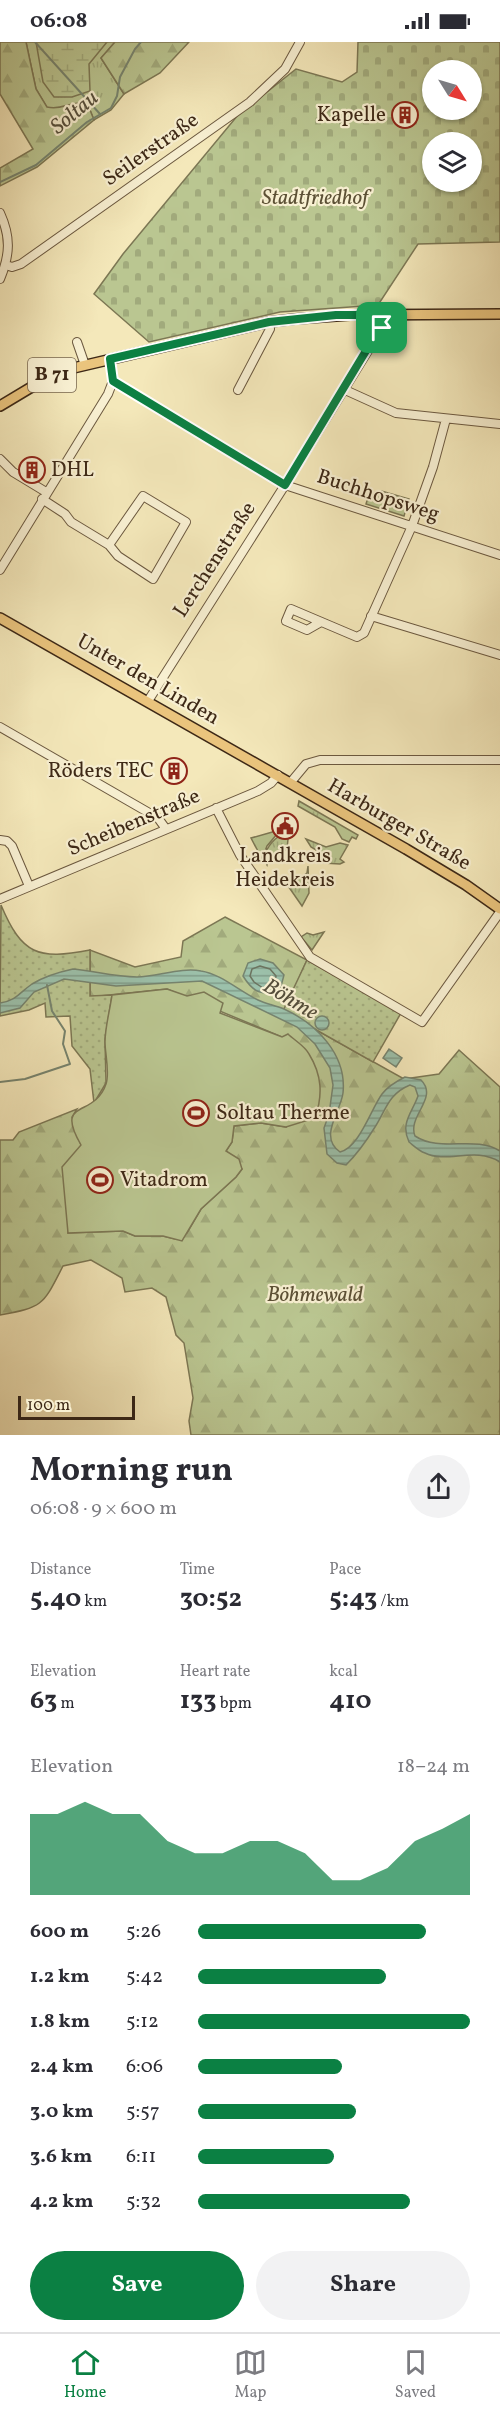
<!DOCTYPE html>
<meta charset="utf-8">
<style>
:root{--surface:#fff;--page:#f2f2f3;--text:#2b2b33;--muted:#7c7c81;--line:#e1e1e2;--accent:#0b8043}
body{margin:0;font-family:Vollkorn,serif;background:var(--page);color:var(--text);height:100vh;display:flex;flex-direction:column;font-size:22px;white-space:nowrap}
*{box-sizing:border-box;margin:0}
p{font-size:20px;color:var(--muted)}
.icon{flex:none;width:33px;height:33px;fill:none;stroke:currentColor;stroke-width:2;stroke-linecap:round;stroke-linejoin:round}
.map{position:relative;height:1393px;overflow:hidden}
.sheet{display:flex;flex-direction:column;background:var(--surface);flex:1}
.sheet>*{flex:none}
.needle{width:39px;rotate:127deg}
.fabs{position:absolute;left:422px;top:18px;display:grid;gap:12px}
.fabs a{display:grid;place-items:center;width:60px;height:60px;border-radius:50%;background:var(--surface);box-shadow:0 2px 4px #0004;font-size:30px}
.scale{position:absolute;left:18px;bottom:15px;width:117px;box-sizing:border-box;padding-left:6px;border:3px solid #3d2816;border-top:0;font-size:16px;line-height:21px;white-space:nowrap;color:#3d2816;-webkit-text-stroke:4px #f8f0d2;paint-order:stroke}
.pin{position:absolute;display:grid;place-items:center;width:51px;height:51px;color:#fff;margin:-26px;border-radius:12px;box-shadow:0 3px 9px #0006}
.round{display:grid;place-items:center;flex:none;width:63px;height:63px;border-radius:32px;background:var(--page)}
.head{display:flex;align-items:center;justify-content:space-between;height:102px;padding:0 30px}
h1{font-size:33px;font-weight:700;line-height:45px}
.stats{display:grid;grid-template-columns:repeat(3,1fr);gap:9px;height:102px;padding:6px 30px}
.stats div{display:grid;align-content:center}
.stats b{font-size:26px;font-weight:700}
.stats small{font-size:16px;font-weight:400}
.stats p{font-size:16px}
.chart{height:168px;padding:12px 30px}
.chart p{display:flex;justify-content:space-between}
.chart svg{width:100%;height:108px;margin-top:6px;fill:var(--accent);opacity:.7}
.button{display:flex;gap:12px;margin-top:auto;padding:12px 30px}
.button a{flex:1;height:69px;border-radius:36px;background:var(--accent);color:#fff;font-size:24px;font-weight:700;line-height:69px;text-align:center}
.button a+a{background:var(--page);color:var(--text)}
ul{padding:0 30px;list-style:none;font-size:20px}
li{display:grid;grid-template-columns:96px 72px 1fr;align-items:center;height:45px}
li i{height:15px;border-radius:8px;background:var(--accent)}
.status{display:flex;justify-content:space-between;align-items:center;height:42px;padding:0 30px;background:var(--surface);direction:ltr}
.status svg{height:16px;fill:currentColor}
.tab-bar{display:flex;justify-content:space-around;align-items:center;height:84px;border-top:2px solid var(--line);background:var(--surface);font-size:16px;color:var(--muted)}
.tab-bar a{display:grid;justify-items:center;gap:3px}
.tab-bar .active{color:var(--accent)}
.map>svg:first-child{display:block}
.grass{fill:url(#grass-tufts);stroke:#7c7754;stroke-width:1.5}
.forest{fill:url(#forest-firs);stroke:#7c7754;stroke-width:1.5}
.wetland{fill:url(#wetland-marsh);stroke:#7c7754;stroke-width:1.5}
.cemetery{fill:url(#cemetery-stones);stroke:#7c7754;stroke-width:1.5;fill-rule:evenodd}
.park{fill:url(#park-dots);stroke:#7c7754;stroke-width:1.5}
.pitch{fill:#bac691;stroke:#7c7754;stroke-width:1.5}
.water{fill:url(#water-rules);stroke:#76846f;stroke-width:1.5}
.lines{fill:none;stroke-linecap:round;stroke-linejoin:round}
.shore{stroke:#6c7460;stroke-width:1.5}
.stream{stroke:#76846f;stroke-width:2}
.minor-casing{stroke:#6b583f;stroke-width:10}
.major-casing{stroke:#3d2816;stroke-width:12}
.minor{stroke:#f8f0d2;stroke-width:8}
.major{stroke:#eac47d;stroke-width:9}
.route-casing{stroke:#fff;stroke-width:12}
.route{stroke:#0b8043;stroke-width:8}
.labels{text-anchor:middle;dominant-baseline:central;stroke-width:4.5;stroke-linejoin:round;paint-order:stroke}
.shield{fill:#f8f0d2;stroke:#75644e;stroke-width:1.5}
.shield-label{font-size:20px;font-weight:bold;fill:#3d2816}
.poi-label{font-size:21px;fill:#3d2816;stroke:#f8f0d2;text-anchor:start}
.street-label{font-size:21px;fill:#3d2816;stroke:#f8f0d2}
.park-label{font-size:21px;font-style:italic;fill:#5c5035;stroke:#f8f0d2}
.water-label{font-size:22px;font-style:italic;fill:#554e3b;stroke:#f8f0d2}
</style>
<div class="status"><b>06:08</b><svg viewBox="0 0 49 12"><path d="M0 12V9h3v3zM5 12V6h3v6zM10 12V3h3v9zM15 12V0h3v12zM26 1h20v11H26zM47 4h2v5h-2z"/></svg></div>
<div class="map">
<svg width="500" height="1393" viewBox="0 0 500 1393">
<defs>
<pattern id="grass-tufts" width="24" height="20" patternUnits="userSpaceOnUse" patternTransform="scale(1.5)"><rect width="24" height="20" fill="#bac691"/><path d="M3 7l-1-3M5 7V3M7 7l1-3M15 17l-1-3M17 17v-4M19 17l1-3" fill="none" stroke="#a1aa7c"/></pattern>
<pattern id="forest-firs" width="22" height="20" patternUnits="userSpaceOnUse" patternTransform="scale(1.5)"><rect width="22" height="20" fill="#bac691"/><path d="M5 1l3.5 6h-7zM16 11l3.5 6h-7z" fill="#a1aa7c"/></pattern>
<pattern id="wetland-marsh" width="20" height="14" patternUnits="userSpaceOnUse" patternTransform="scale(1.5)"><rect width="20" height="14" fill="#bac691"/><path d="M1 5h8M5 5V1M11 12h8M15 12V8" fill="none" stroke="#a1aa7c"/></pattern>
<pattern id="cemetery-stones" width="16" height="16" patternUnits="userSpaceOnUse" patternTransform="scale(1.5)"><rect width="16" height="16" fill="#bac691"/><path d="M2 7V4a2 2 0 0 1 4 0v3zM10 15v-3a2 2 0 0 1 4 0v3z" fill="#a1aa7c"/></pattern>
<pattern id="park-dots" width="8" height="8" patternUnits="userSpaceOnUse" patternTransform="scale(1.5)"><rect width="8" height="8" fill="#bac691"/><path d="M2 2h.1M6 6h.1" fill="none" stroke="#a1aa7c" stroke-width="1.8" stroke-linecap="round"/></pattern>
<pattern id="water-rules" width="6" height="5" patternUnits="userSpaceOnUse" patternTransform="scale(1.5)"><rect width="6" height="5" fill="#9cc1ab"/><path d="M0 2.5h6" fill="none" stroke="#809d8a"/></pattern>
</defs>
<rect width="100%" height="100%" fill="#f4e8ba"/>
<filter id="stains"><feTurbulence type="fractalNoise" baseFrequency=".00333" numOctaves="4"/><feColorMatrix values="0 0 0 0 .2 0 0 0 0 .09 0 0 0 0 .02 0 0 0 .5 -.17"/></filter>
<radialGradient id="worn" r=".72"><stop offset=".6" stop-color="#630" stop-opacity="0"/><stop offset="1" stop-color="#630" stop-opacity=".3"/></radialGradient>
<path class="grass" d="M26,0H115L101,16L124,52L111,68L94,78L88,63L57,67L47,66L36,47Z
M299,759L358,793L356,797L352,795L349,800L342,797L335,785L298,764Z
M276,789L277,792L267,804L262,817L251,796Z
M279,794L288,797L287,807L268,819L267,823C261,812 270,801 279,794Z
M306,797L326,805L340,801L348,803L340,817L344,820L340,822L323,821L315,813L318,809L311,805Z
M308,824L309,851L302,864L288,844L307,831Z
M324,890L312,908L301,895L307,891L313,893Z"/>
<path class="forest" d="M0,0H26L36,47L47,65C65,69 69,57 88,63L94,78L37,125L0,144V126L33,107L0,52Z
M115,0H189L160,31L124,52L101,16Z
M225,875L307,918L284,970L404,1037L439,1032L459,1008L500,1045V1393H191L189,1379L193,1356L184,1301L176,1293L166,1255L152,1246L125,1250L122,1236L91,1218L63,1224C43,1263 44,1265 0,1273V1098H13L19,1090L77,1067L72,1075L81,1103L68,1191L123,1189L135,1194H163L175,1197L187,1191L201,1167L236,1135L242,1127L226,1109L232,1100L234,1084L261,1081L286,1085L282,995L167,947L90,955V908L135,925L181,915L183,899Z"/>
<path class="wetland" d="M36,0H107L89,22L90,49L72,55H54L43,40Z"/>
<path class="cemetery" d="M358,0H500V200L418,202L378,263L280,270L149,300L94,252L123,212L238,73L296,27L342,40L357,30ZM432,28H471V68H432ZM432,100H471V140H432Z"/>
<path class="park" d="M1,863C22,913 38,918 90,908V954L112,953L105,997L106,1041L94,1061L90,1027L72,1004L70,974L46,975L45,961L29,968L0,974Z
M307,918L401,971L373,1020L283,969Z"/>
<path class="pitch" d="M370,449L380,452L381,449L409,457L404,474L366,462Z
M167,947L187,954L204,950L223,961L220,971L282,995L288,992C294,998 305,1004 309,1012C322,1033 323,1053 315,1076L286,1085L261,1081L234,1084L232,1100L226,1109L239,1117L242,1127L236,1135L201,1167L182,1199L163,1194H135L123,1189L68,1191L62,1125L81,1103C54,1056 94,1077 106,1042C110,1031 105,1012 105,1000C105,985 110,968 112,953Z"/>
<path class="water" d="M260,917L273,921L284,933L280,948C262,955 253,950 243,934L248,921Z
M73,927C94,929 115,935 137,935C157,935 181,925 201,929C221,932 239,949 258,958C266,962 275,963 284,967C317,982 347,1013 343,1051C341,1069 318,1095 340,1110C359,1106 371,1067 382,1052C388,1044 397,1039 405,1035L421,1038C439,1056 407,1074 415,1094C441,1111 474,1093 500,1109V1120C475,1104 447,1122 425,1111C419,1109 414,1104 409,1100C400,1081 412,1071 418,1054L415,1045L410,1043C388,1052 386,1068 375,1085C367,1098 357,1112 346,1123L337,1121L327,1112L324,1086L329,1072L333,1043L330,1026L315,1002L297,985L202,939L116,944L64,937L34,950L20,966L0,971V961C17,958 19,951 32,942C45,934 59,930 73,927Z
M315 981a7 7 0 1 1 14 0a7 7 0 1 1-14 0Z
M389,1007L402,1016L396,1025L383,1016Z"/>
<g class="lines">
<path class="shore" d="M260,924L270,927L276,934L274,944L263,946L254,940L250,934L252,927Z"/>
<path class="stream" d="M35,0L100,72
M0,140L36,123L87,80L111,66L117,54L120,35L135,7L141,0
M0,1040L25,1037L70,1022L63,1002L65,989L52,969L47,943"/>
<defs>
<path id="minor" d="M0,171C11,195 10,213 0,237
M6,223L12,225L21,222L250,60L285,27L300,0
M77,300L85,323
M113,339L285,443L500,513
M343,347L396,371L500,382
M238,348L270,287L269,280
M0,417L13,430L46,450
M42,457L65,472L71,480L109,503L118,514L153,537L186,480L143,454L109,503
M0,528L108,352L113,339L110,317
M371,574L500,613
M321,580L307,588L286,579L291,567L357,595L364,591L412,484L433,425L446,377
M148,659L285,443L382,286L384,273
M0,685L158,776L166,787
M291,740L306,722L320,718H500
M216,766L240,813L310,915L422,980L500,870
M0,798L7,799L12,804L29,844
M0,857L258,749L271,741L278,733"/>
<path id="major" d="M0,364L45,337L65,328L269,280L295,277L350,273L500,272
M0,576L406,807L466,843L500,867"/>
</defs>
<use href="#minor" class="minor-casing"/>
<use href="#major" class="major-casing"/>
<use href="#minor" class="minor"/>
<use href="#major" class="major"/>
</g>
<g class="lines">
<defs>
<path id="route" d="M336,273H384V279L285,443L113,339L110,317L269,280Z"/>
</defs>
<use href="#route" class="route-casing"/>
<use href="#route" class="route"/>
</g>
<defs>
<symbol id="building-ring" viewBox="-11 -11 22 22"><circle r="9.5" fill="#f8f0d2" stroke="#8f2418" stroke-width="1.5"/><path d="M-4-6H4V6H1V3H-1V6H-4ZM-2.5-4.3h1.7v1.8h-1.7ZM.8-4.3h1.7v1.8H.8ZM-2.5-1h1.7V.8h-1.7ZM.8-1h1.7V.8H.8Z" fill="#8f2418"/></symbol>
<symbol id="civic-ring" viewBox="-11 -11 22 22"><circle r="9.5" fill="#f8f0d2" stroke="#8f2418" stroke-width="1.5"/><path d="M-.6-6.5H3V-4.5H.6V-3L4-1V1h2V6H-6V1h2V-1L-.6-3ZM-1.2 2.5V6h2.4V2.5Z" fill="#8f2418"/></symbol>
<symbol id="stadium-ring" viewBox="-11 -11 22 22"><circle r="9.5" fill="#f8f0d2" stroke="#8f2418" stroke-width="1.5"/><path d="M0-5a6.5 5 0 1 0 0 10a6.5 5 0 1 0 0-10ZM-3.5-1.8h7v3.6h-7Z" fill="#8f2418"/></symbol>
</defs>
<g fill-rule="evenodd">
<use href="#building-ring" x="390" y="58" width="30" height="30"/>
<use href="#building-ring" x="17" y="413" width="30" height="30"/>
<use href="#building-ring" x="159" y="714" width="30" height="30"/>
<use href="#civic-ring" x="270" y="769" width="30" height="30"/>
<use href="#stadium-ring" x="181" y="1056" width="30" height="30"/>
<use href="#stadium-ring" x="85" y="1123" width="30" height="30"/>
</g>
<g class="labels">
<rect class="shield" x="28" y="316" width="48" height="34" rx="4.5"/>
<g class="shield-label">
<text x="52" y="333">B 71</text>
</g>
<g class="poi-label">
<text x="386" y="73" text-anchor="end">Kapelle</text>
<text x="51" y="428">DHL</text>
<text x="154" y="729" text-anchor="end">Röders TEC</text>
<text x="285" y="814" text-anchor="middle">Landkreis<tspan x="285" dy="24">Heidekreis</tspan></text>
<text x="216" y="1071">Soltau Therme</text>
<text x="120" y="1138">Vitadrom</text>
</g>
<g class="street-label">
<text transform="translate(151 108) rotate(-35)">Seilerstraße</text>
<text transform="translate(378 454) rotate(18)">Buchhopsweg</text>
<text transform="translate(215 518) rotate(-57)">Lerchenstraße</text>
<text transform="translate(148 638) rotate(30)">Unter den Linden</text>
<text transform="translate(134 781) rotate(-23)">Scheibenstraße</text>
<text transform="translate(399 783) rotate(30)">Harburger Straße</text>
</g>
<g class="park-label">
<text x="315" y="156">Stadtfriedhof</text>
<text x="315" y="1253">Böhmewald</text>
</g>
<g class="water-label">
<text transform="translate(75 71) rotate(-40)">Soltau</text>
<text transform="translate(290 958) rotate(31)">Böhme</text>
</g>
</g>
<rect width="100%" height="100%" filter="url(#stains)"/>
<rect width="100%" height="100%" fill="url(#worn)"/>
</svg>
<div class="fabs">
<a><svg class="needle" viewBox="-14 -14 28 28"><path d="M0-13l5 13h-10z" fill="#e53935"/><path d="M0 13l5-13h-10z" fill="#7c7c81"/></svg></a>
<a><svg class="icon" aria-label="layers" viewBox="0 0 24 24"><path d="M12 4l9 5-9 5-9-5zM3 14l9 5 9-5"/></svg></a>
</div>
<div class="scale">100 m</div>
<div class="pin" style="left:382px;top:286px;background:#1e9e55"><svg class="icon" aria-label="arrive" viewBox="0 0 24 24"><path d="M6 21V4h12l-3 4 3 4H6"/></svg></div>
</div>
<section class="sheet">
<div class="head"><div><h1>Morning run</h1><p>06:08 · 9 × 600 m</p></div><a class="round"><svg class="icon" aria-label="share" viewBox="0 0 24 24"><path d="M12 15V3M7 8l5-5 5 5M5 13v7h14v-7"/></svg></a></div>
<div class="stats">
<div><p>Distance</p><b>5.40<small> km</small></b></div>
<div><p>Time</p><b>30:52</b></div>
<div><p>Pace</p><b>5:43<small> /km</small></b></div>
</div>
<div class="stats">
<div><p>Elevation</p><b>63<small> m</small></b></div>
<div><p>Heart rate</p><b>133<small> bpm</small></b></div>
<div><p>kcal</p><b>410</b></div>
</div>
<div class="chart"><p><span>Elevation</span>18–24 m</p>
<svg viewBox="0 0 160 44" preserveAspectRatio="none"><path d="M0 44V11L10 11L20 6L30 11L40 11L50 22L60 27L70 27L80 22L90 22L100 27L110 38L120 38L130 33L140 22L150 17L160 11V44z"/></svg>
</div>
<ul>
<li><b>600 m</b>5:26<i style="width:84%"></i></li>
<li><b>1.2 km</b>5:42<i style="width:69%"></i></li>
<li><b>1.8 km</b>5:12<i style="width:100%"></i></li>
<li><b>2.4 km</b>6:06<i style="width:53%"></i></li>
<li><b>3.0 km</b>5:57<i style="width:58%"></i></li>
<li><b>3.6 km</b>6:11<i style="width:50%"></i></li>
<li><b>4.2 km</b>5:32<i style="width:78%"></i></li>
</ul>
<div class="button"><a>Save</a><a>Share</a></div>
</section>
<nav class="tab-bar">
<a class="active"><svg class="icon" aria-label="home" viewBox="0 0 24 24"><path d="M3 11l9-7 9 7M6 9v11h12V9"/></svg>Home</a>
<a><svg class="icon" aria-label="map" viewBox="0 0 24 24"><path d="M3 6l6-2 6 2 6-2v14l-6 2-6-2-6 2zM9 4v14M15 6v14"/></svg>Map</a>
<a><svg class="icon" aria-label="saved" viewBox="0 0 24 24"><path d="M7 4h10v16l-5-4-5 4z"/></svg>Saved</a>
</nav>
